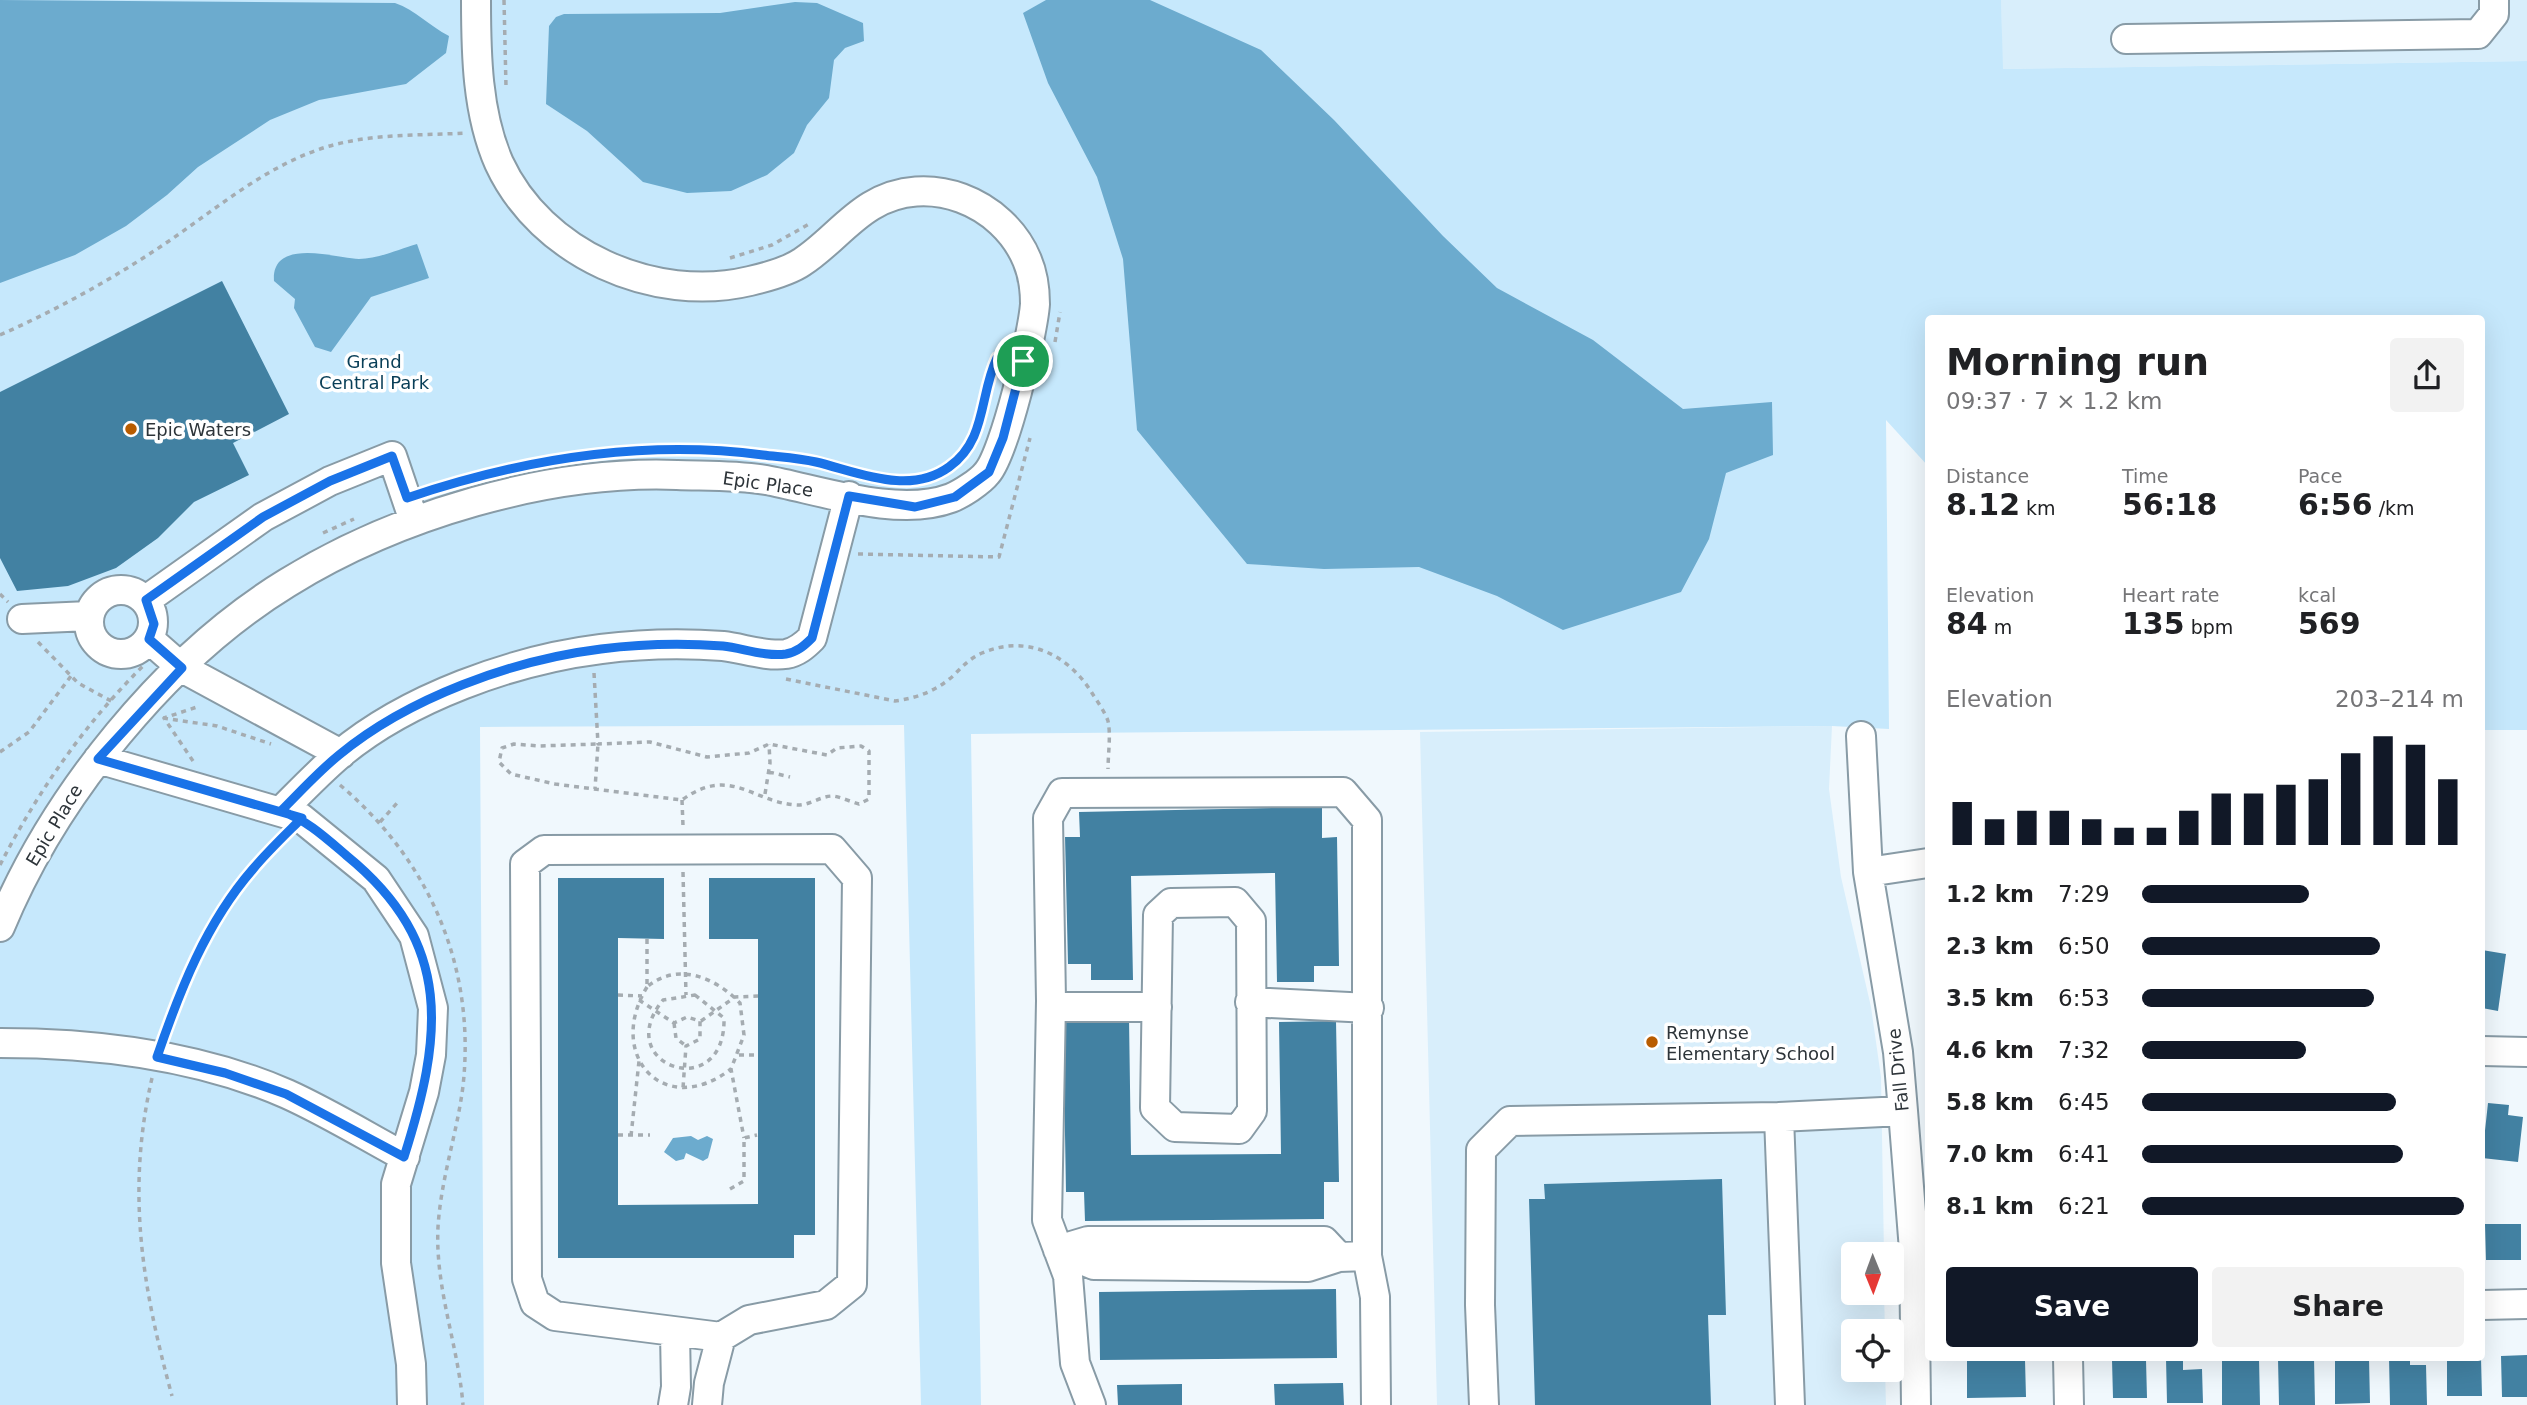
<!DOCTYPE html>
<meta charset="utf-8">
<style>
:root{--surface:#fff;--page:#f2f2f2;--text:#202124;--muted:#757577;--accent:#111827}
body{margin:0;font-family:"DejaVu Sans",sans-serif;background:var(--page);color:var(--text);height:100vh;display:flex;flex-direction:column;font-size:26px;white-space:nowrap}
*{box-sizing:border-box;margin:0}
p{font-size:23px;color:var(--muted)}
.icon{flex:none;width:38px;height:38px;fill:none;stroke:currentColor;stroke-width:2;stroke-linecap:round;stroke-linejoin:round}
.map{position:relative;flex:1;overflow:hidden}
.panel{position:absolute;left:1925px;top:315px;width:560px;height:1046px;display:flex;flex-direction:column;background:var(--surface);border-radius:7px;box-shadow:0 7px 28px #0002}
.panel>*{flex:none}
.needle{width:46px;rotate:179deg}
.buttons{position:absolute;left:1841px;top:1242px;display:grid;gap:14px}
.buttons a{display:grid;place-items:center;width:63px;height:63px;border-radius:7px;background:var(--surface);box-shadow:0 7px 28px #0002;font-size:35px}
.pin{position:absolute;display:grid;place-items:center;width:60px;height:60px;color:#fff;margin:-30px;border:4px solid #fff;border-radius:50%;box-shadow:0 2px 7px #0007}
.round{display:grid;place-items:center;flex:none;width:74px;height:74px;border-radius:7px;background:var(--page)}
.headline{display:flex;align-items:center;justify-content:space-between;height:119px;padding:0 21px}
h1{font-size:38px;font-weight:800;line-height:52px}
.metrics{display:grid;grid-template-columns:repeat(3,1fr);gap:10px;height:119px;padding:7px 21px}
.metrics div{display:grid;align-content:center}
.metrics b{font-size:30px;font-weight:800}
.metrics small{font-size:19px;font-weight:400}
.metrics p{font-size:19px}
.chart{height:196px;padding:14px 21px}
.chart p{display:flex;justify-content:space-between}
.chart svg{width:100%;height:126px;margin-top:7px;stroke:var(--accent);stroke-width:6}
.action{display:flex;gap:14px;margin-top:auto;padding:14px 21px}
.action a{flex:1;height:80px;border-radius:7px;background:var(--accent);color:#fff;font-size:28px;font-weight:800;line-height:80px;text-align:center}
.action a+a{background:var(--page);color:var(--text)}
ul{padding:0 21px;list-style:none;font-size:23px}
li{display:grid;grid-template-columns:112px 84px 1fr;align-items:center;height:52px}
li i{height:18px;border-radius:9px;background:var(--accent)}
.map>svg:first-child{display:block}
.built{fill:#d8eefb}
.green{fill:#c6e8fc}
.water{fill:#6cabce}
.building{fill:#4281a2}
.lines{fill:none;stroke-linecap:round;stroke-linejoin:round}
.minor-casing{stroke:#889ba6;stroke-width:32}
.path{stroke:#a5acb1;stroke-width:3.5;stroke-dasharray:5 5;stroke-linecap:butt}
.minor{stroke:#fff;stroke-width:28}
.route-casing{stroke:#fff;stroke-width:14}
.route{stroke:#1a73e8;stroke-width:9}
.poi-dot{fill:#b85c00;stroke:#fff;stroke-width:2.5}
.labels{text-anchor:middle;dominant-baseline:central;stroke-width:7;stroke-linejoin:round;paint-order:stroke}
.park-label{font-size:18px;fill:#083e57;stroke:#fff}
.poi-label{font-size:18px;fill:#2d3439;stroke:#fff;text-anchor:start}
.street-label{font-size:18px;fill:#2d3439;stroke:#fff}
</style>
<div class="map">
<svg width="2527" height="1405" viewBox="0 0 2527 1405">
<rect width="100%" height="100%" fill="#f0f8fd"/>
<path class="built" d="M2001,0H2527V61L2002,69Z
M1832,726L1829,789L1841,877L1871,1007L1881,1077L1884,1255H1853V1293H1884L1885,1332H1853V1370H1885L1886,1405H1437L1420,732Z"/>
<path class="green" d="M0,0H2001L2003,69L2527,61V730H2482V318H1928V466L1886,420L1889,729L1832,726L971,734L981,1405H921L904,725L480,727L484,1405H0Z"/>
<path class="water" d="M0,0L395,3C416,10 429,26 449,36L446,53L406,84L319,100L270,120L198,167L167,195L126,226L75,255L0,283Z
M1046,0H1150L1261,50L1334,120L1443,236L1497,288L1593,340L1683,409L1772,402L1773,455L1726,473L1709,539L1681,592L1563,630L1497,596L1419,567L1324,569L1247,564L1137,430L1123,259L1097,177L1048,83L1023,13Z
M795,2L817,3L863,23L864,41L845,48L834,60L829,98L807,125L794,153L767,175L731,191L687,193L643,182L587,131L546,104L549,26L556,17L564,14L720,13Z
M417,244L429,278L371,297L331,352L315,347L294,308L295,299L274,281C271,237 336,258 359,259C377,259 400,249 417,244Z
M691,1136L698,1140L707,1136L713,1139L708,1158L703,1161L686,1153L684,1159L676,1161L664,1152L673,1138Z"/>
<path class="building" d="M222,281L289,414L233,443L249,475L194,502L158,538L116,568L68,586L17,591L0,558V392Z
M1322,807V838L1337,837L1339,966H1314V982H1277L1275,873L1131,876L1133,980H1091V964H1068L1065,837H1080L1079,812Z
M558,878H664V939L618,938V1205L758,1204V939H709V878H815V1235H794V1258H558Z
M2482,950L2506,954L2498,1011L2482,1008Z
M1129,1018L1131,1155L1281,1154L1279,1022L1336,1021L1339,1182H1324V1219L1085,1221L1084,1192H1066L1063,1019Z
M2488,1103L2509,1105L2508,1115L2523,1117L2518,1162L2482,1158Z
M1722,1179L1726,1315H1708L1711,1405H1535L1529,1199H1545L1544,1184Z
M2485,1224H2521V1260H2486Z
M1336,1289L1337,1358L1100,1360L1099,1292Z
M2527,1355V1397H2502L2501,1356Z
M2166,1358H2183V1370L2202,1369L2203,1403H2167Z
M2222,1358H2259L2260,1405H2222Z
M2314,1358L2315,1405H2279L2278,1359Z
M2335,1358H2369L2370,1403L2335,1404Z
M2389,1358H2410V1365H2426L2427,1405H2390Z
M2447,1358H2481L2482,1396H2447Z
M2025,1360L2026,1397L1967,1398V1361Z
M2112,1360H2146L2147,1398H2113Z
M1343,1383L1344,1405H1275L1274,1384Z
M1182,1384V1405H1118L1117,1385Z"/>
<g class="lines">
<defs>
<path id="minor" d="M2126,39L2478,34L2494,14V0
M89 622a32 32 0 1 1 64 0a32 32 0 1 1-64 0Z
M146,600L263,517L330,481L392,456L414,521
M22,619L89,616
M149,639L182,668L341,754
M1861,736L1868,872L1898,1052L1903,1111L1914,1250L1916,1405
M98,759L301,818L376,879L414,936L433,1008L431,1055L424,1092L396,1184V1263L411,1364L412,1405
M281,811C300,792 318,773 339,755C407,698 513,660 601,649C641,644 682,643 723,646C742,648 766,657 786,654C797,652 804,646 812,638L849,496
M1868,872L1928,863
M1235,902L1251,921L1252,1111L1239,1129L1175,1127L1155,1108L1158,915L1171,903Z
M0,927C54,796 166,657 287,583C397,515 548,470 677,475C706,476 737,475 766,480C820,490 898,518 951,498C961,494 980,482 987,473C1005,453 1033,333 1035,304C1035,288 1033,274 1027,260C1003,202 928,171 871,206C846,221 827,246 802,262C789,271 767,277 750,281C654,304 541,254 499,163C477,113 476,54 476,0
M1250,1002L1369,1008
M1051,1007H1157
M0,1043C96,1043 198,1055 287,1094C327,1112 366,1136 405,1157
M2482,1051L2527,1052
M1058,1250L1094,1265L1308,1267L1339,1257L1367,1256
M1058,1250L1088,1241H1324L1339,1257
M2482,1305L2527,1304
M2068,1358L2069,1405
M673,1405L676,1387L675,1333
M707,1405L709,1383L721,1337L749,1320L826,1305L852,1284L857,878L832,849L544,850L525,864L527,1279L535,1303L555,1316L721,1337
M1091,1405L1075,1363L1068,1276L1047,1220L1051,1001L1048,818L1062,793L1343,792L1367,820V1256L1375,1297L1376,1405
M1484,1405L1480,1305L1481,1150L1510,1121L1779,1117
M1790,1405L1779,1117L1903,1111"/>
</defs>
<use href="#minor" class="minor-casing"/>
<path class="path" d="M504,0L506,87
M730,258L772,245L809,224
M0,335C54,311 105,283 154,251C208,216 256,172 317,150C365,133 415,136 465,133
M1055,342L1060,312
M684,449L701,450
M639,450L670,449
M782,457L812,461L873,477
M929,477C978,458 983,411 994,365L997,358L1002,357
M323,533L354,519
M858,554L999,557L1030,438
M0,594L8,602
M38,642L78,683L113,702
M594,673L598,744L650,742L707,757L749,753L769,744L827,755L837,748L861,746L869,751V799L859,804C851,802 841,797 833,796C820,796 809,806 796,805C752,802 730,765 682,800L555,784L511,774L499,762L502,748L514,744L539,746L598,744L595,789
M786,679L895,701C917,698 936,691 953,676C962,667 970,658 982,653C1026,634 1068,654 1092,693C1097,701 1105,712 1108,721C1111,735 1108,755 1108,769
M163,718L217,726L271,744
M0,752L29,732L71,676
M193,761L164,718L200,706
M769,772L790,777
M340,785C430,861 476,968 463,1086C457,1134 441,1178 438,1227C435,1289 458,1344 463,1405
M765,794L770,763L769,744
M682,800L683,826
M380,822L398,802
M0,865C38,791 86,722 145,664
M683,872L686,995
M647,939V987C678,961 716,978 740,1003L744,1035L731,1069L744,1138
M647,987C605,1056 665,1120 731,1069
M618,995L642,996
M695,995L724,1018C726,1105 609,1066 663,1000Z
M639,1000L674,1023L687,1017L700,1021V1039L686,1046L683,1088
M701,1021L735,997L758,996
M674,1023L676,1038L686,1046
M166,1034C192,959 228,896 282,838
M739,1055H758
M152,1078C126,1191 142,1286 172,1396
M618,1135H650
M631,1136L639,1061
M730,1189L744,1181V1138L757,1135"/>
<use href="#minor" class="minor"/>
</g>
<g class="lines">
<defs>
<path id="route" d="M1023,361L1005,356L997,358C979,396 987,440 949,467C909,496 858,472 816,462C799,458 780,457 763,455C641,439 522,459 407,498L392,456L330,481L263,517L146,600L154,624L149,639L182,668L98,759L302,818C285,835 268,851 253,869C206,923 180,990 157,1057L225,1073L286,1094L404,1157C442,1037 455,944 347,856C326,838 307,820 281,811C300,792 318,772 339,755C408,698 512,660 601,649C641,644 682,643 723,646C742,648 766,657 786,654C797,652 804,646 812,638L849,496L915,507L955,497L989,472L1003,438L1023,361"/>
</defs>
<use href="#route" class="route-casing"/>
<use href="#route" class="route"/>
</g>
<g class="poi-dot">
<circle cx="131" cy="429" r="7"/>
<circle cx="1652" cy="1042" r="7"/>
</g>
<g class="labels">
<g class="park-label">
<text x="374" y="361">Grand<tspan x="374" dy="21">Central Park</tspan></text>
</g>
<g class="poi-label">
<text x="145" y="429">Epic Waters</text>
<text x="1666" y="1032">Remynse<tspan x="1666" dy="21">Elementary School</tspan></text>
</g>
<g class="street-label">
<text transform="translate(768 484) rotate(8)">Epic Place</text>
<text transform="translate(54 825) rotate(-59)">Epic Place</text>
<text transform="translate(1898 1070) rotate(-96)">Fall Drive</text>
</g>
</g>
</svg>
<div class="buttons">
<a><svg class="needle" viewBox="-14 -14 28 28"><path d="M0-13l5 13h-10z" fill="#e53935"/><path d="M0 13l5-13h-10z" fill="#757577"/></svg></a>
<a><svg class="icon" aria-label="locate" viewBox="0 0 24 24"><circle cx="12" cy="12" r="6"/><path d="M12 2v4M12 18v4M2 12h4M18 12h4"/></svg></a>
</div>
<div class="pin" style="left:1023px;top:361px;background:#1e9e55"><svg class="icon" aria-label="arrive" viewBox="0 0 24 24"><path d="M6 21V4h12l-3 4 3 4H6"/></svg></div>
<section class="panel">
<div class="headline"><div><h1>Morning run</h1><p>09:37 · 7 × 1.2 km</p></div><a class="round"><svg class="icon" aria-label="share" viewBox="0 0 24 24"><path d="M12 15V3M7 8l5-5 5 5M5 13v7h14v-7"/></svg></a></div>
<div class="metrics">
<div><p>Distance</p><b>8.12<small> km</small></b></div>
<div><p>Time</p><b>56:18</b></div>
<div><p>Pace</p><b>6:56<small> /km</small></b></div>
</div>
<div class="metrics">
<div><p>Elevation</p><b>84<small> m</small></b></div>
<div><p>Heart rate</p><b>135<small> bpm</small></b></div>
<div><p>kcal</p><b>569</b></div>
</div>
<div class="chart"><p><span>Elevation</span>203–214 m</p>
<svg viewBox="0 0 160 44" preserveAspectRatio="none"><path d="M5 44V29M15 44V35M25 44V32M35 44V32M45 44V35M55 44V38M65 44V38M75 44V32M85 44V26M95 44V26M105 44V23M115 44V21M125 44V12M135 44V6M145 44V9M155 44V21"/></svg>
</div>
<ul>
<li><b>1.2 km</b>7:29<i style="width:52%"></i></li>
<li><b>2.3 km</b>6:50<i style="width:74%"></i></li>
<li><b>3.5 km</b>6:53<i style="width:72%"></i></li>
<li><b>4.6 km</b>7:32<i style="width:51%"></i></li>
<li><b>5.8 km</b>6:45<i style="width:79%"></i></li>
<li><b>7.0 km</b>6:41<i style="width:81%"></i></li>
<li><b>8.1 km</b>6:21<i style="width:100%"></i></li>
</ul>
<div class="action"><a>Save</a><a>Share</a></div>
</section>
</div>
